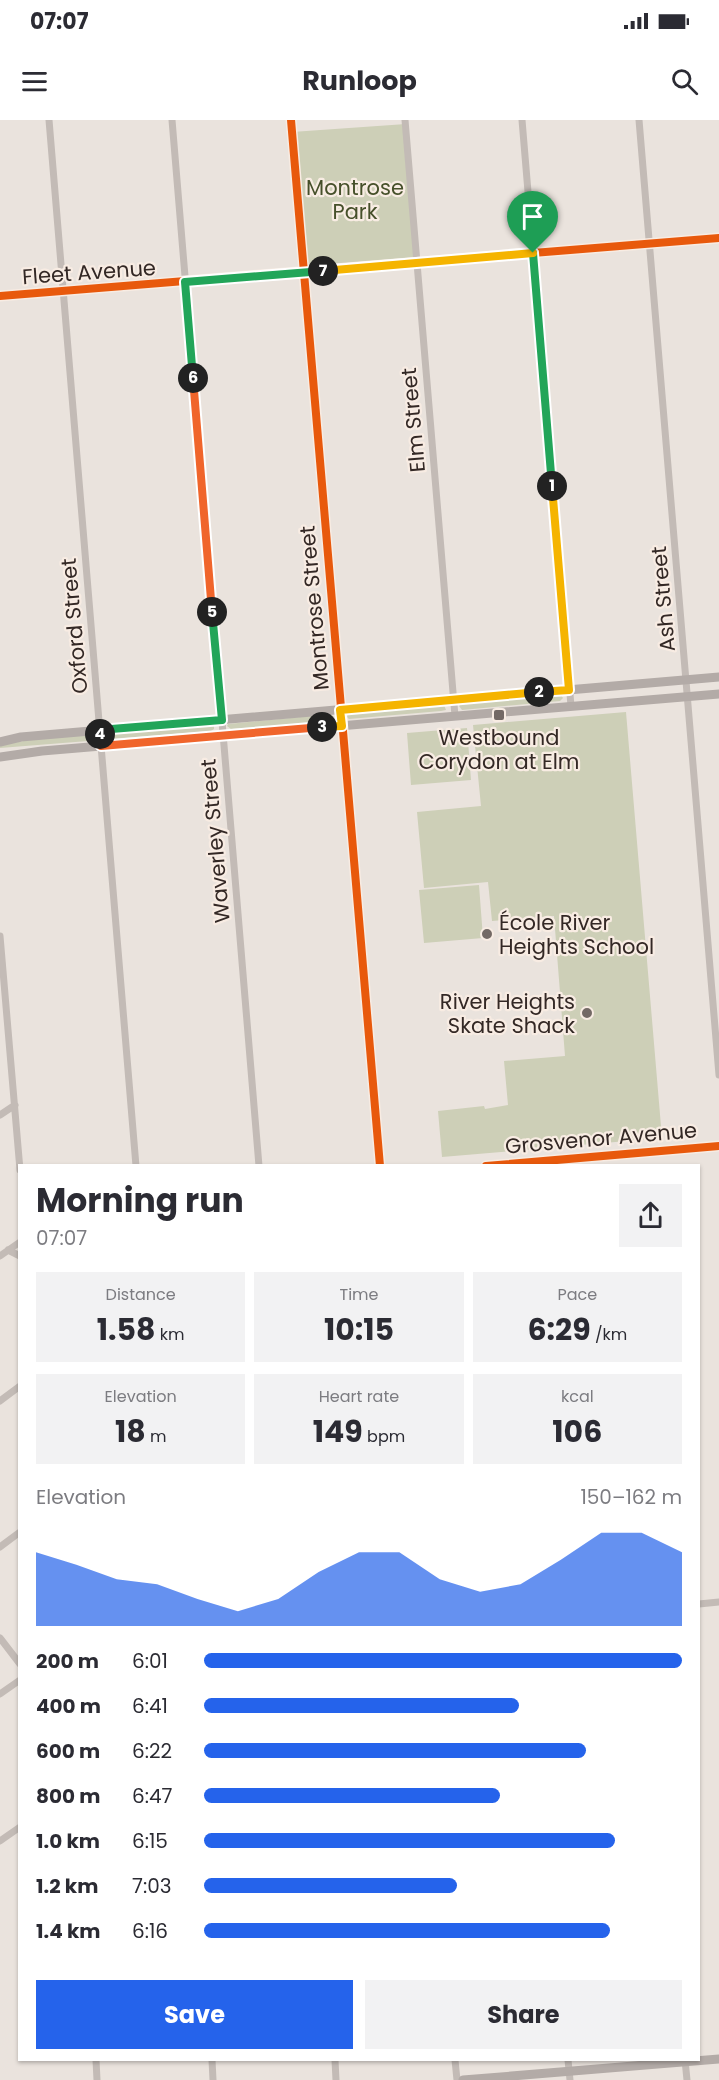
<!DOCTYPE html>
<meta charset="utf-8">
<style>
:root{--surface:#fff;--page:#f2f2f3;--text:#2b2b33;--muted:#7c7c81;--accent:#2563eb}
body{margin:0;font-family:Poppins,sans-serif;background:var(--page);color:var(--text);height:100vh;display:flex;flex-direction:column;font-size:22px;white-space:nowrap}
*{box-sizing:border-box;margin:0}
p{font-size:20px;color:var(--muted)}
.icon{flex:none;width:33px;height:33px;fill:none;stroke:currentColor;stroke-width:2;stroke-linecap:round;stroke-linejoin:round}
.map{position:relative;flex:1;overflow:hidden}
.panel{position:absolute;left:18px;top:1044px;width:682px;height:897px;display:flex;flex-direction:column;background:var(--surface);border-radius:0px;box-shadow:0 2px 4px #0004}
.panel>*{flex:none}
.pin{position:absolute;display:grid;place-items:center;width:51px;height:51px;color:#fff;margin:-62px -26px;border-radius:50% 50% 50% 0;rotate:-45deg;box-shadow:0 0 6px #0007}
.pin .icon{rotate:45deg}
.km{position:absolute;width:30px;height:30px;margin:-15px;border-radius:50%;background:#222;color:#fff;font-size:16px;line-height:30px;text-align:center}
.round{display:grid;place-items:center;flex:none;width:63px;height:63px;border-radius:0px;background:var(--page)}
.headline{display:flex;align-items:center;justify-content:space-between;height:102px;padding:0 18px}
h1{font-size:33px;font-weight:700;line-height:45px}
.metrics{display:grid;grid-template-columns:repeat(3,1fr);gap:9px;height:102px;padding:6px 18px}
.metrics div{display:grid;align-content:center;border-radius:0px;background:var(--page);text-align:center}
.metrics b{font-size:30px;font-weight:700}
.metrics small{font-size:16px;font-weight:400}
.metrics p{font-size:16px}
.chart{height:168px;padding:12px 18px}
.chart p{display:flex;justify-content:space-between}
.chart svg{width:100%;height:108px;margin-top:6px;fill:var(--accent);opacity:.7}
.cta{display:flex;gap:12px;margin-top:auto;padding:12px 18px}
.cta a{flex:1;height:69px;border-radius:0px;background:var(--accent);color:#fff;font-size:24px;font-weight:700;line-height:69px;text-align:center}
.cta a+a{background:var(--page);color:var(--text)}
ul{padding:0 18px;list-style:none;font-size:20px}
li{display:grid;grid-template-columns:96px 72px 1fr;align-items:center;height:45px}
li i{height:15px;border-radius:8px;background:var(--accent)}
.status{display:flex;justify-content:space-between;align-items:center;height:42px;padding:0 30px;background:var(--surface);direction:ltr}
.status svg{height:16px;fill:currentColor}
header{display:flex;justify-content:space-between;align-items:center;height:78px;padding:0 18px;background:var(--surface);font-size:27px;font-weight:700}
.map>svg:first-child{display:block}
.green{fill:#cdcfb7}
.lines{fill:none;stroke-linecap:round;stroke-linejoin:round}
.street{stroke:#c3bbb6;stroke-width:7}
.secondary{stroke:#b3aba7;stroke-width:9}
.cycleway-casing{stroke:#f8ece3;stroke-width:11}
.cycleway{stroke:#e8590c;stroke-width:8}
.split-1-casing{stroke:#fff;stroke-width:12}
.split-2-casing{stroke:#fff;stroke-width:12}
.split-3-casing{stroke:#fff;stroke-width:12}
.split-4-casing{stroke:#fff;stroke-width:12}
.split-5-casing{stroke:#fff;stroke-width:12}
.split-6-casing{stroke:#fff;stroke-width:12}
.split-7-casing{stroke:#fff;stroke-width:12}
.split-8-casing{stroke:#fff;stroke-width:12}
.split-1{stroke:#22a559;stroke-width:8}
.split-2{stroke:#f5b400;stroke-width:8}
.split-3{stroke:#f5b400;stroke-width:8}
.split-4{stroke:#f0652b;stroke-width:8}
.split-5{stroke:#22a559;stroke-width:8}
.split-6{stroke:#f0652b;stroke-width:8}
.split-7{stroke:#22a559;stroke-width:8}
.split-8{stroke:#f5b400;stroke-width:8}
.poi-dot{fill:#736965;stroke:#f8ece3;stroke-width:2}
.labels{text-anchor:middle;dominant-baseline:central;stroke-width:4.5;stroke-linejoin:round;paint-order:stroke}
.park-label{font-size:21px;fill:#46502a;stroke:#f8ece3}
.street-label{font-size:21px;fill:#332825;stroke:#f8ece3}
.poi-label{font-size:21px;fill:#332825;stroke:#f8ece3}
</style>
<div class="status"><b>07:07</b><svg viewBox="0 0 49 12"><path d="M0 12V9h3v3zM5 12V6h3v6zM10 12V3h3v9zM15 12V0h3v12zM26 1h20v11H26zM47 4h2v5h-2z"/></svg></div>
<header><svg class="icon" aria-label="menu" viewBox="0 0 24 24"><path d="M4 6h16M4 12h16M4 18h16"/></svg>Runloop<svg class="icon" aria-label="search" viewBox="0 0 24 24"><circle cx="10" cy="10" r="6"/><path d="M15 15l6 6"/></svg></header>
<div class="map">
<svg width="719" height="1960" viewBox="0 0 719 1960">
<rect width="100%" height="100%" fill="#eae3dd"/>
<path class="green" d="M406,4L416,143L304,152L292,12Z
M561,575L563,578L560,581L462,590L459,586L462,583Z
M444,585L446,590L441,591L349,599L346,596L349,592Z
M626,592L662,1018L442,1037L438,991L484,986L485,989L508,985L504,941L565,936L554,796L492,801L488,762L424,768L417,692L481,686L473,605Z
M331,594L334,597L331,601L231,609L227,606L228,604Z
M214,605V609L211,611L109,619L105,618L106,613Z
M467,608L471,660L411,665L407,613Z
M90,614L92,619L88,621L0,628V626C29,618 60,617 90,614Z
M479,765L483,818L424,823L419,770Z"/>
<g class="lines">
<path class="street" d="M49,0L136,1046
M172,0L259,1046
M291,0L380,1046
M405,0L455,596
M522,0L571,586
M639,0L719,955
M0,176L719,118
M0,816L20,1050
M0,995L15,985
M486,1046L719,1026
M8,1130L20,1136
M0,1136L20,1122
M0,1281L20,1266
M0,1427L20,1412
M699,1484L719,1482
M0,1518L20,1544
M0,1574L20,1560
M0,1721L20,1707
M96,1940L97,1960
M212,1940L213,1960
M335,1940L336,1960
M455,1940L457,1960
M568,1940L570,1960
M685,1940L687,1960"/>
<path class="secondary" d="M0,622L21,617L719,557
M0,637L42,631L719,574
M463,1960L719,1939"/>
<defs>
<path id="cycleway" d="M291,0L380,1046
M0,176L719,118
M486,1046L719,1026"/>
</defs>
<use href="#cycleway" class="cycleway-casing"/>
<use href="#cycleway" class="cycleway"/>
</g>
<g class="lines">
<defs>
<path id="split-1" d="M533,133L552,366"/>
<path id="split-2" d="M539,572L569,570L552,366"/>
<path id="split-3" d="M322,607L342,606L340,590L539,572"/>
<path id="split-4" d="M100,614L101,626L322,607"/>
<path id="split-5" d="M100,614L99,610L222,600L212,492"/>
<path id="split-6" d="M193,258L212,492"/>
<path id="split-7" d="M193,258L185,162L323,151"/>
<path id="split-8" d="M323,151L533,133"/>
</defs>
<use href="#split-1" class="split-1-casing"/>
<use href="#split-2" class="split-2-casing"/>
<use href="#split-3" class="split-3-casing"/>
<use href="#split-4" class="split-4-casing"/>
<use href="#split-5" class="split-5-casing"/>
<use href="#split-6" class="split-6-casing"/>
<use href="#split-7" class="split-7-casing"/>
<use href="#split-8" class="split-8-casing"/>
<use href="#split-1" class="split-1"/>
<use href="#split-2" class="split-2"/>
<use href="#split-3" class="split-3"/>
<use href="#split-4" class="split-4"/>
<use href="#split-5" class="split-5"/>
<use href="#split-6" class="split-6"/>
<use href="#split-7" class="split-7"/>
<use href="#split-8" class="split-8"/>
</g>
<g class="poi-dot">
<rect x="493" y="589" width="12" height="12" rx="3"/>
<circle cx="487" cy="814" r="6"/>
<circle cx="587" cy="893" r="6"/>
</g>
<g class="labels">
<g class="park-label">
<text x="355" y="67">Montrose<tspan x="355" dy="24">Park</tspan></text>
</g>
<g class="street-label">
<text transform="translate(89 152) rotate(-4)">Fleet Avenue</text>
<text transform="translate(413 300) rotate(-95)">Elm Street</text>
<text transform="translate(663 479) rotate(-95)">Ash Street</text>
<text transform="translate(314 488) rotate(-95)">Montrose Street</text>
<text transform="translate(74 506) rotate(-95)">Oxford Street</text>
<text transform="translate(215 721) rotate(-95)">Waverley Street</text>
<text transform="translate(601 1018) rotate(-5)">Grosvenor Avenue</text>
</g>
<g class="poi-label">
<text x="499" y="617">Westbound<tspan x="499" dy="24">Corydon at Elm</tspan></text>
<text x="499" y="802" text-anchor="start">École River<tspan x="499" dy="24">Heights School</tspan></text>
<text x="575" y="881" text-anchor="end">River Heights<tspan x="575" dy="24">Skate Shack</tspan></text>
</g>
</g>
</svg>
<div class="pin" style="left:533px;top:133px;background:#1e9e55"><svg class="icon" aria-label="arrive" viewBox="0 0 24 24"><path d="M6 21V4h12l-3 4 3 4H6"/></svg></div>
<b class="km" style="left:552px;top:366px">1</b>
<b class="km" style="left:539px;top:572px">2</b>
<b class="km" style="left:322px;top:607px">3</b>
<b class="km" style="left:100px;top:614px">4</b>
<b class="km" style="left:212px;top:492px">5</b>
<b class="km" style="left:193px;top:258px">6</b>
<b class="km" style="left:323px;top:151px">7</b>
<section class="panel">
<div class="headline"><div><h1>Morning run</h1><p>07:07</p></div><a class="round"><svg class="icon" aria-label="share" viewBox="0 0 24 24"><path d="M12 15V3M7 8l5-5 5 5M5 13v7h14v-7"/></svg></a></div>
<div class="metrics">
<div><p>Distance</p><b>1.58<small> km</small></b></div>
<div><p>Time</p><b>10:15</b></div>
<div><p>Pace</p><b>6:29<small> /km</small></b></div>
</div>
<div class="metrics">
<div><p>Elevation</p><b>18<small> m</small></b></div>
<div><p>Heart rate</p><b>149<small> bpm</small></b></div>
<div><p>kcal</p><b>106</b></div>
</div>
<div class="chart"><p><span>Elevation</span>150–162 m</p>
<svg viewBox="0 0 160 44" preserveAspectRatio="none"><path d="M0 44V14L10 19L20 25L30 27L40 33L50 38L60 33L70 22L80 14L90 14L100 25L110 30L120 27L130 17L140 6L150 6L160 14V44z"/></svg>
</div>
<ul>
<li><b>200 m</b>6:01<i style="width:100%"></i></li>
<li><b>400 m</b>6:41<i style="width:66%"></i></li>
<li><b>600 m</b>6:22<i style="width:80%"></i></li>
<li><b>800 m</b>6:47<i style="width:62%"></i></li>
<li><b>1.0 km</b>6:15<i style="width:86%"></i></li>
<li><b>1.2 km</b>7:03<i style="width:53%"></i></li>
<li><b>1.4 km</b>6:16<i style="width:85%"></i></li>
</ul>
<div class="cta"><a>Save</a><a>Share</a></div>
</section>
</div>
